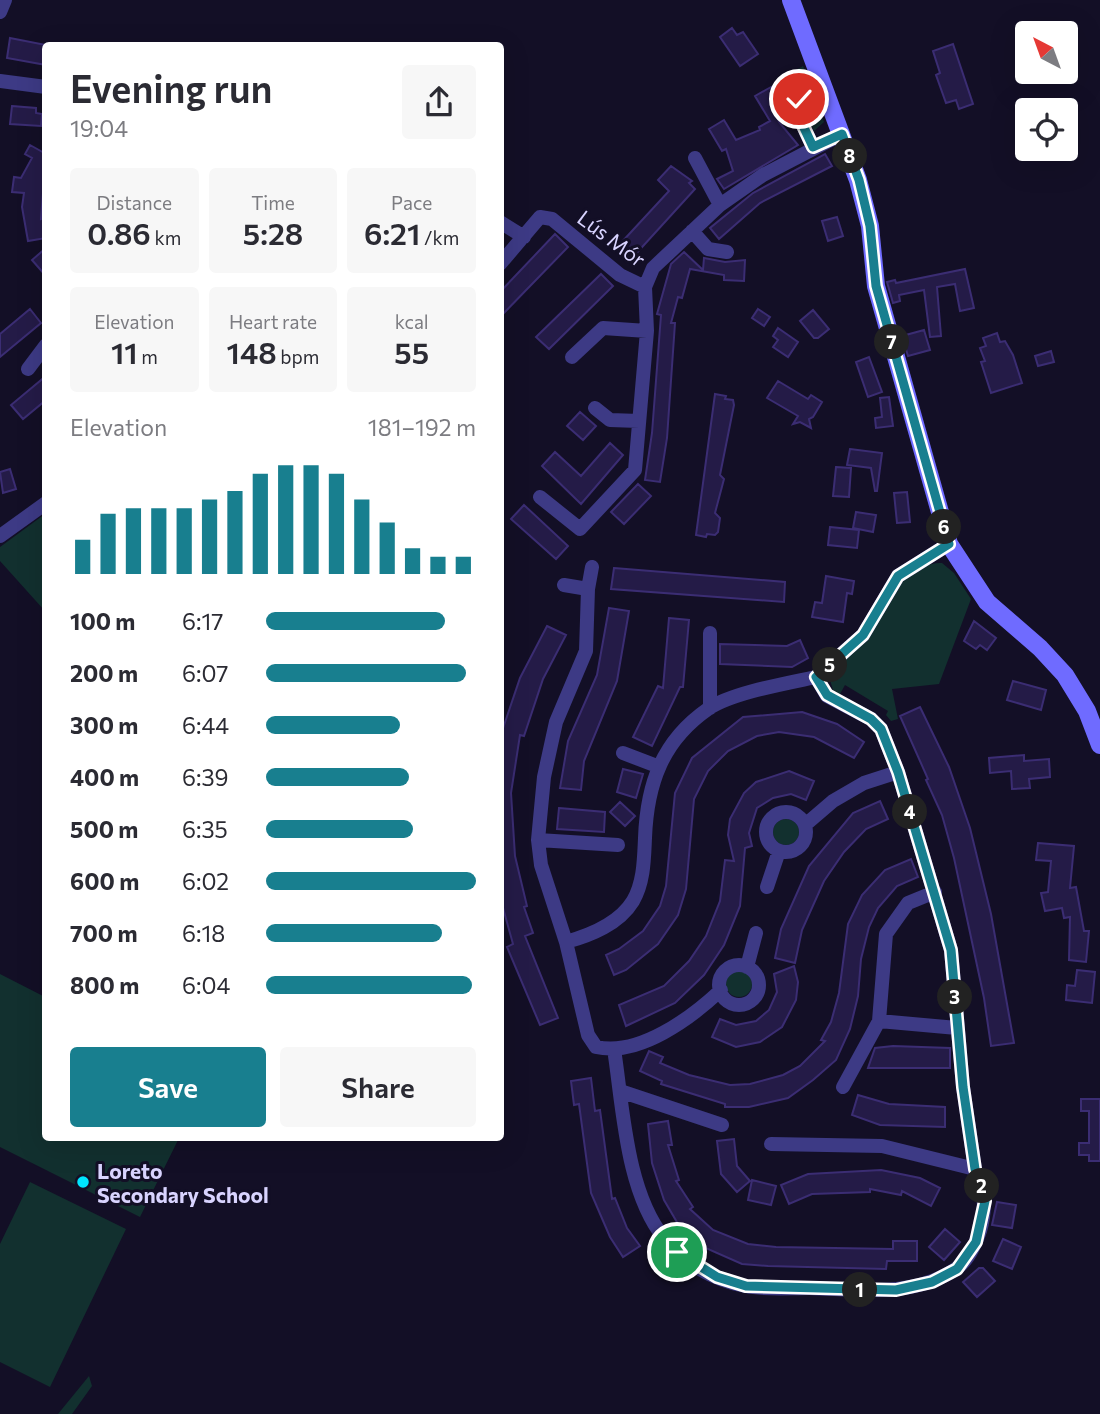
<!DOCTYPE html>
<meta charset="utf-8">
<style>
:root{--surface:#fff;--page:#f7f7f7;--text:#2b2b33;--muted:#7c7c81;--accent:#187f8f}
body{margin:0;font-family:Commissioner,sans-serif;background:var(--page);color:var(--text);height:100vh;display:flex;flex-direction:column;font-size:26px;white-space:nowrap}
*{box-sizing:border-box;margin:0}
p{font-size:23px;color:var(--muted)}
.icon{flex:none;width:38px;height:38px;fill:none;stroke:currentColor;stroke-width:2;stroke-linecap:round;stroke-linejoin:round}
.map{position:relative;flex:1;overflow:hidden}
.panel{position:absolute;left:42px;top:42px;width:462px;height:1099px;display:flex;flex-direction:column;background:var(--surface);border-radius:7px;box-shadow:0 7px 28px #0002}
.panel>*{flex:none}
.needle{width:46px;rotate:319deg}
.fabs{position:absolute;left:1015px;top:21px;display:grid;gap:14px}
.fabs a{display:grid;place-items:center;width:63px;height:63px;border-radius:7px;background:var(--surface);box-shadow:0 7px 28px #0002;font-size:35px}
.pin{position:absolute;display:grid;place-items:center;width:60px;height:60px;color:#fff;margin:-30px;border:4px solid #fff;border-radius:50%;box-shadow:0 2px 7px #0007}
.km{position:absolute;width:35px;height:35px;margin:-18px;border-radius:50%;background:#222;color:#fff;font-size:19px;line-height:35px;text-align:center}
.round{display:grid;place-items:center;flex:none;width:74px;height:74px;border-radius:7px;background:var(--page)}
.overview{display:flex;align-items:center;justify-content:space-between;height:119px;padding:0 28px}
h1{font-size:38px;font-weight:600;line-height:52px}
.stats{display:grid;grid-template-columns:repeat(3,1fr);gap:10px;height:119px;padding:7px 28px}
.stats div{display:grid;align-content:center;border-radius:7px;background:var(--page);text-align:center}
.stats b{font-size:30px;font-weight:600}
.stats small{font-size:19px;font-weight:400}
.stats p{font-size:19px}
.chart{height:196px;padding:14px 28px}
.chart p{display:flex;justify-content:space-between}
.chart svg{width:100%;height:126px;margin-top:7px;stroke:var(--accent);stroke-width:6}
.action{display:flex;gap:14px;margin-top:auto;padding:14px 28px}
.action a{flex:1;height:80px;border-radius:7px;background:var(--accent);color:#fff;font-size:28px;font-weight:600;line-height:80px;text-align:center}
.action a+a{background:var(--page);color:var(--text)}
ul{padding:0 28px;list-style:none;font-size:23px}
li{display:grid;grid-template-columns:112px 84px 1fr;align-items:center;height:52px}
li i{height:18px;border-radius:9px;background:var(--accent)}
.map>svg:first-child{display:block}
.green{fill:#12302f}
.building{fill:#241b47;stroke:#3b2d73;stroke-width:2}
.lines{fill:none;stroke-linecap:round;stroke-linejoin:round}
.street{stroke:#3d3a85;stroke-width:14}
.secondary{stroke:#6f6bff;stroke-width:18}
.route-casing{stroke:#fff;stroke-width:14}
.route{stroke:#187f8f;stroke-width:9}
.poi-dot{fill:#00e5ff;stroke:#130f26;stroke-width:2.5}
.labels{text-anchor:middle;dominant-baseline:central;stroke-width:6;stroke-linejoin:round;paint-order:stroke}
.street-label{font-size:21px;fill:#d9d4ff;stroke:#130f26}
.poi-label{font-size:21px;font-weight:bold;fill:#d9d4ff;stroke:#130f26;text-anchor:start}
</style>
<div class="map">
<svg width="1100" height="1414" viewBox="0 0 1100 1414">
<rect width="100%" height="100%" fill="#130f26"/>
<path class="green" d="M803,66L824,122L814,131L805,114L806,97L794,71Z
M45,514L46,609L44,610L0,561V547Z
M942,563L954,573L971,599L939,684L892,689L898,719L891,721L886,715L888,711L845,685L840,694L833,690L828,673C852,643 902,560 942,563Z
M773 832a13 13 0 1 1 26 0a13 13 0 1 1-26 0Z
M726 984a13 13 0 1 1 26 0a13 13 0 1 1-26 0Z
M0,974L45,997L46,1138H179L140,1217L0,1147Z
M30,1182L126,1229L50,1387L0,1362V1244Z
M89,1376L92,1386L72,1414H58Z"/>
<path class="building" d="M732,28L737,35L743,32L758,54L740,66L720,37Z
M10,38L46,45V65L7,58Z
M953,44L973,104L959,109L956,100L946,103L936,75L940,73L933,51Z
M771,87L784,110L778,114L782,120L779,122L798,145L724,189L717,179L733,171L726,149L722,151L709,129L724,120L736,140L760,130L759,127L770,121L755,96Z
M12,106L36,108V113L42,114L41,126L10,124Z
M30,145L46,154L41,219L44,218L46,238L28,241L22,207L24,193L12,192L14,177L21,178L32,158L25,154Z
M825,154L832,166L760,203L719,239L710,228L753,193Z
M671,166L692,181L689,183L695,189L634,256L620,244L669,191L658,180Z
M837,217L843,236L828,241L822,221Z
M555,234L568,247L500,317V292Z
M46,248V276L32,260Z
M684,252L703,270L704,258L725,262L745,260L744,281L724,280V275L690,269L682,298L678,297L671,323H675L667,438L660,482L645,480L652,433L661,315L657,314L671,264Z
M965,269L974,308L960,311L955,284L937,287L941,336L930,337L924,290L899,295L900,301L893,303L887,282L895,280L896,283Z
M601,274L613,286L549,349L536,337Z
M30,309L41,323L0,357V334Z
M758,309L770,317L764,326L752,318Z
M813,310L829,329L818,338H814L800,321Z
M778,328L798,342L788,357L773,347L778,340L773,336Z
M924,330L930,350L908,356L902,336Z
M997,333L1000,342L1005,341L1013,355L1022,383L991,393L981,362L985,361L980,348L986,346L983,338Z
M1051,351L1054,362L1038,366L1035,356Z
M869,357L882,392L868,397L856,362Z
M46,376V400L23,419L11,405Z
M778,381L808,399L811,395L822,402L813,417L809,419L811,428L800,422L793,424L798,416L767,398Z
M715,394L726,396L725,399L733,400L734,405L720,475L724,479L715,513L720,518L718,532L715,535L707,534L706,537L696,535Z
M889,397L893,426L876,428L875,418L882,417L880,398Z
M580,412L596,426L583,440L567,426Z
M610,443L623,455L581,504L542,466L555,452L581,476Z
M850,449L882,453L877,491H875L871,468L847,465Z
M836,467L851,468L849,497L833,496Z
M10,469L16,489L3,493L0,472Z
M638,484L651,496L624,524L611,512Z
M907,492L910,522L897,523L894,493Z
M524,505L568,546L556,559L511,519Z
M856,512L876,515L873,532L853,528Z
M830,527L859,530L857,548L828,545Z
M614,568L785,582L784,602L611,589Z
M826,576L854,581L852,594L847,593L843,622L812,617L815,602L822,603Z
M609,608L629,611L617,681L584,761L581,790L560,788L568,741L597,675Z
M669,618L689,620L683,687H680L652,746L633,737L658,686L663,688Z
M974,621L996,638L987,650L980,645L976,649L964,641Z
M547,626L566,635L543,679L524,736L520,735L511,793L515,856L527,906L524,907L533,933L525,936L558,1018L540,1025L507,947L513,944L500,897V737L520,678Z
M800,640L808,658L792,667L720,664V644L787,646Z
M1013,681L1046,690L1041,710L1007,700Z
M920,707L949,767L970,828L991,914L1014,1043L991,1046L984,998L954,858L942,815L926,780L928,779L900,716Z
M802,712L837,724L864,742L854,758L814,737L779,732L757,736L728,751L708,771L694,799L686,889L678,915L658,944L626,970L614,975L606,955L619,949L643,931L660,906L666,886L675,793L692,758L743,717Z
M1024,755V761L1049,759L1050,777L1029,779L1030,788L1012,789L1011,771L990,773L989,758Z
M623,769L643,774L636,798L617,792Z
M789,771L814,781L806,800L791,794L773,798L757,808L749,833L752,846L745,848L740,906L724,945L704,975L675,1003L626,1026L619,1005L664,986L689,961L706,936L720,901L725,860L734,861L728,835L730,819L744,793L756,782Z
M880,801L888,819L866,829L844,852L824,881L802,930L795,963L775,958L781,929L809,866L853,813Z
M620,802L635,816L625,826L610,812Z
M559,808L605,812L604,832L557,829Z
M1038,843L1074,846L1070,888L1076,887L1084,931H1089L1086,962L1069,960L1070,917L1064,918L1062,908L1045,911L1041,893L1048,892L1051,861L1036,860Z
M911,859L918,877L897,886L878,908L869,927L861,959L858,996L850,1029L836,1060L813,1080L788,1098L749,1107H725V1104L661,1084L662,1081L640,1071L649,1051L663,1057L660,1063L689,1075L730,1085L750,1084L783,1075L800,1066L825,1041L821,1040L831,1022L839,993L848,924L862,895L885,870Z
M794,966L798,982L796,1000L782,1027L760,1042L736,1047L712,1037L720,1019L736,1025L756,1021L769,1010L777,992L774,974Z
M1077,970L1095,972L1092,1003L1066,1000L1067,985L1075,986Z
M893,1046L950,1048V1068H868L875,1048Z
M591,1078L595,1111L600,1110L612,1199L615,1198L627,1228L640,1246L623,1257L610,1237L591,1193L579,1104L574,1105L571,1081Z
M858,1095L889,1104L945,1107V1127L880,1125L852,1115Z
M1081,1099H1100V1161H1089V1155H1079V1143H1089V1111H1081Z
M668,1121L672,1145H668L679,1180L676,1181L693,1207L690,1209L713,1230L748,1244L776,1247L893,1249V1241H917V1261H887L886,1269L768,1266L742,1264L701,1246L681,1229L664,1200L652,1163L648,1124Z
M734,1139L737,1166L750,1181L737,1192L721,1174L717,1141Z
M881,1170L920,1178L940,1188L931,1206L902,1191L901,1195L870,1189V1192L812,1194L789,1204L781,1185L808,1174Z
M752,1180L776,1186L771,1205L748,1200Z
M997,1202L1016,1205L1012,1228L992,1225Z
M945,1229L960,1242L944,1260L929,1247Z
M1003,1239L1021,1247L1012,1269L993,1261Z
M979,1268H983L995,1281L977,1297L963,1282Z"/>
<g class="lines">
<path class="street" d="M0,12L5,0
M0,81L46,87
M790,84L798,99L799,117L813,147
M695,158L720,205
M500,222L524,237
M692,231L708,249L727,252
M500,264L540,217L552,219L620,275L645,287
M572,357L603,328L647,331
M28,369L46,345
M595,408L610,420L639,421
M540,497L580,529L635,470L647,331L645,287L653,268L720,205L763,175L842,134
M0,536L46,503
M564,585L588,589L586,651L556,722L544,777L538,840L541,865L566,942C591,935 619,924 633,901C644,882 644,859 645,838C647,784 662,741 708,709C731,693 788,683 816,677
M588,589L592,567
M710,708V633
M623,753L657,766
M766 832a20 20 0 1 1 40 0a20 20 0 1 1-40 0Z
M805,825L833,801L864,783L898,772
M538,840L618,845
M767,887L779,851
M566,942L588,1035L596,1047C639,1057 691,1018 721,990
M719 985a20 20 0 1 1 40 0a20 20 0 1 1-40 0Z
M747,967L756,933
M879,1021L957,1028
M614,1049C623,1107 626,1191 664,1238C683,1263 714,1280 745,1286C765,1290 788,1288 809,1288C857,1289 912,1298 954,1270C968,1262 975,1245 980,1231C986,1210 985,1188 975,1169
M843,1087L879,1021L886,934L908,903L935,892
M620,1091L722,1125
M771,1144L882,1146L975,1169L963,1087L951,950L898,772L881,729L871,719L827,696L816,677L863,635L898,576L949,544"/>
<path class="secondary" d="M791,0L858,180L870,226L876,286L949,544L987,602L1040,648L1065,675L1087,711L1100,745"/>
</g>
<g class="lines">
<defs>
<path id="route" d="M677,1252L717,1277L746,1286L896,1290L932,1282L957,1269L976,1242L985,1201L975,1169L963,1087L951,950L898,772L881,729L871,719L827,695L816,677L863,635L898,576L949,544L876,286L870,226L859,180L842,134L813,147L799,117V99"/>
</defs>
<use href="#route" class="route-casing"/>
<use href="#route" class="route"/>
</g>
<circle class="poi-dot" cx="83" cy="1182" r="7"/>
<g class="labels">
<g class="street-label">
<text transform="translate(612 238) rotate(37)">Lús Mór</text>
</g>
<g class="poi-label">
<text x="97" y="1170">Loreto<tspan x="97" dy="24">Secondary School</tspan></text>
</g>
</g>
</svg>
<div class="fabs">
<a><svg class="needle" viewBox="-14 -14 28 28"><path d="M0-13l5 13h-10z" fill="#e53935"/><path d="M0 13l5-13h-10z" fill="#7c7c81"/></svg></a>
<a><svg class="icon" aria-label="locate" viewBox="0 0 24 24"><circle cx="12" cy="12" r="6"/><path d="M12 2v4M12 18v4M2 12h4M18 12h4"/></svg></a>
</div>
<div class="pin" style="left:677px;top:1252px;background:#1e9e55"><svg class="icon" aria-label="arrive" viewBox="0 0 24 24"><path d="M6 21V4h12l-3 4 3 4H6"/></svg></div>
<div class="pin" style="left:799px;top:99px;background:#d93025"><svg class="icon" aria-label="check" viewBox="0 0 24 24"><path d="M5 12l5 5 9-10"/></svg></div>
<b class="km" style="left:860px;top:1290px">1</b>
<b class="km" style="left:982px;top:1186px">2</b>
<b class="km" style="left:955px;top:997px">3</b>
<b class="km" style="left:910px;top:812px">4</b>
<b class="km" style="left:830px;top:665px">5</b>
<b class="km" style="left:944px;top:527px">6</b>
<b class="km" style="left:892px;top:342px">7</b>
<b class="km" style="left:850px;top:156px">8</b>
<section class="panel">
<div class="overview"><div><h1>Evening run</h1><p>19:04</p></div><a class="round"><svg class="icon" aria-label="share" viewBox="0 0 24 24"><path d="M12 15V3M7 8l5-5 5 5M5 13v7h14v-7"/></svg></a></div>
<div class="stats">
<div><p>Distance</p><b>0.86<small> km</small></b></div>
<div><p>Time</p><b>5:28</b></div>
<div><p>Pace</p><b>6:21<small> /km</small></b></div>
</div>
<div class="stats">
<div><p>Elevation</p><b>11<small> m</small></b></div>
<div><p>Heart rate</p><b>148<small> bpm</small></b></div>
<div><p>kcal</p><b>55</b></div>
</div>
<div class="chart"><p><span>Elevation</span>181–192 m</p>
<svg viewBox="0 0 160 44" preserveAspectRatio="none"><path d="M5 44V32M15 44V23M25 44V21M35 44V21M45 44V21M55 44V18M65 44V15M75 44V9M85 44V6M95 44V6M105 44V9M115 44V18M125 44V26M135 44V35M145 44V38M155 44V38"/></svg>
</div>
<ul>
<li><b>100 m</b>6:17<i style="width:85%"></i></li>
<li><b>200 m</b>6:07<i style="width:95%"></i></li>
<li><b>300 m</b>6:44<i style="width:64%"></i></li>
<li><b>400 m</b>6:39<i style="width:68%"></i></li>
<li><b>500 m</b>6:35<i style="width:70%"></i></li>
<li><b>600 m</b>6:02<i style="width:100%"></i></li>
<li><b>700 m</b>6:18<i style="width:84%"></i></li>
<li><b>800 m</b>6:04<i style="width:98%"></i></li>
</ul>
<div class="action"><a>Save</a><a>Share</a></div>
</section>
</div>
